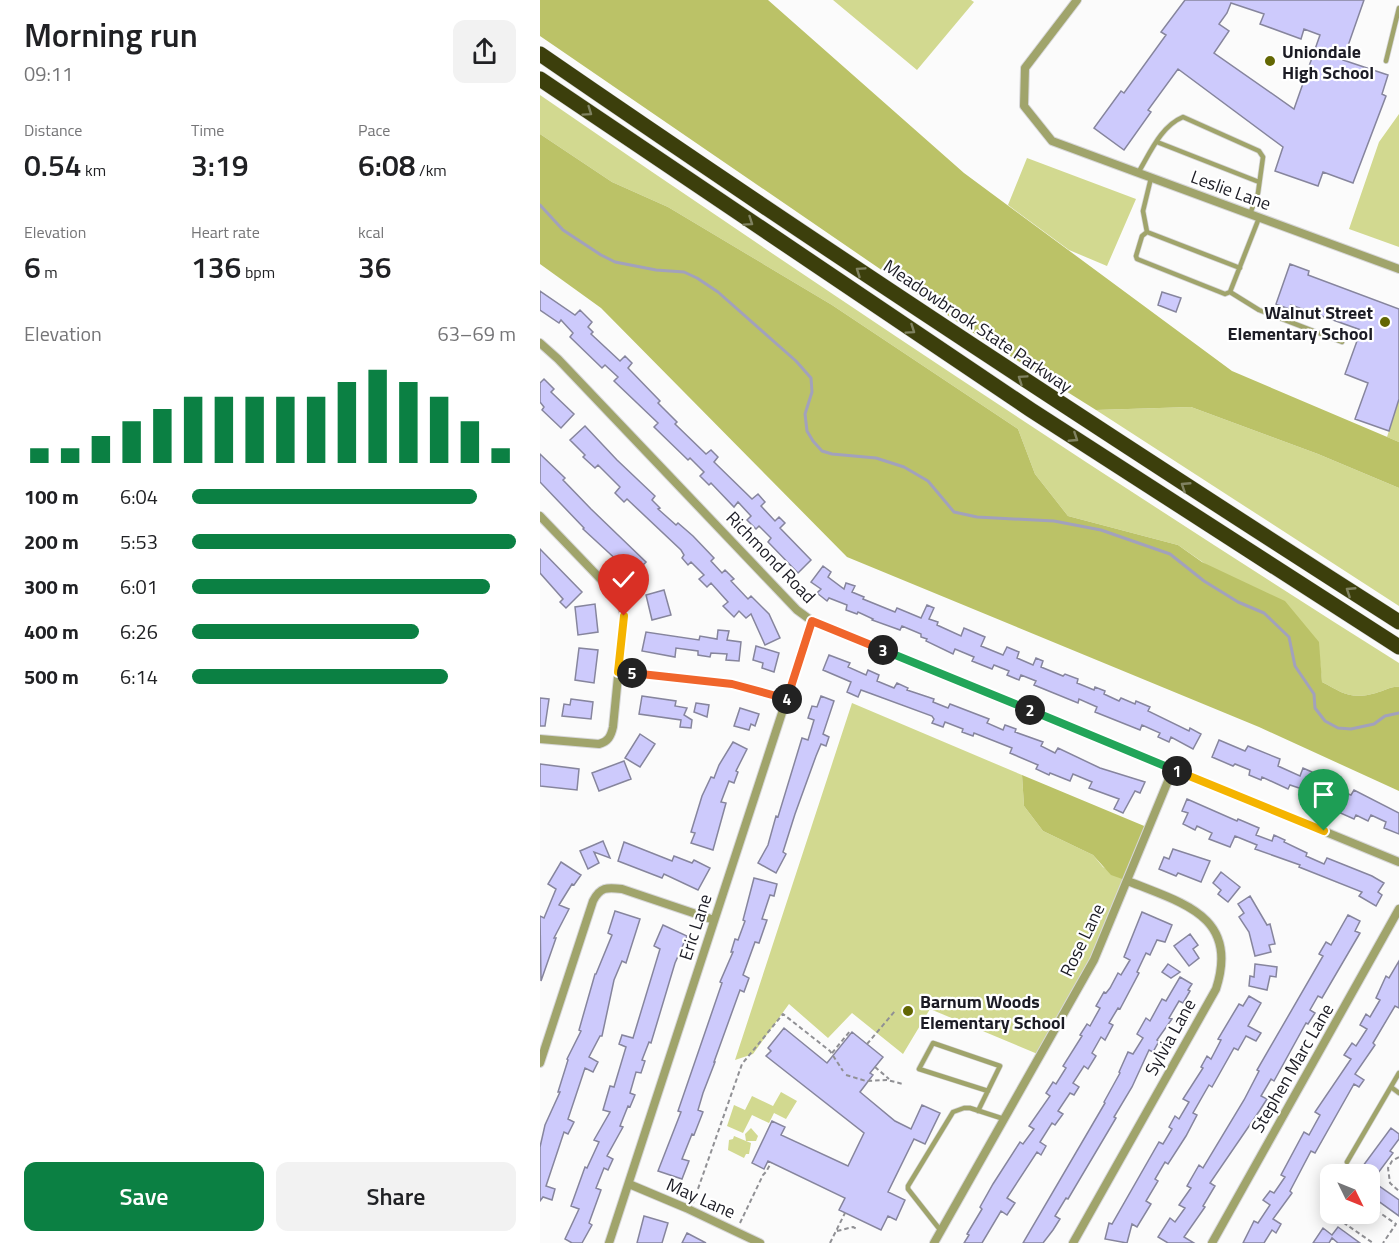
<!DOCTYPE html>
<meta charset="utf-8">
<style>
:root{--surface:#fff;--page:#f2f2f2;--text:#202124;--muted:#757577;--accent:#0b8043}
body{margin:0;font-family:"Titillium Web",sans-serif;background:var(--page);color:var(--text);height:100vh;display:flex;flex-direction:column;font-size:22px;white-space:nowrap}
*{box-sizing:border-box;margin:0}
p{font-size:20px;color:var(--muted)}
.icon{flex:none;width:33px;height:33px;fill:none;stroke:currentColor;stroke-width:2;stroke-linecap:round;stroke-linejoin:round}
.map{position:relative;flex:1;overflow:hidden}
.drawer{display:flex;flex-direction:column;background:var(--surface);width:540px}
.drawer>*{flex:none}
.needle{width:39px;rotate:133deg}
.fabs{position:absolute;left:780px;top:1164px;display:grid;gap:12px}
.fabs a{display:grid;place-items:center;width:60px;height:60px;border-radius:12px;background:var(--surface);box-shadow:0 3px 15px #0003;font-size:30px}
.pin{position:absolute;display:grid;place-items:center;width:51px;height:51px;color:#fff;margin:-62px -26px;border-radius:50% 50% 50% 0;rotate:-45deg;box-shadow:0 0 6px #0007}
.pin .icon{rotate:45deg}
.km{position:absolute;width:30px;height:30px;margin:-15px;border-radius:50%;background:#222;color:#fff;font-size:16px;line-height:30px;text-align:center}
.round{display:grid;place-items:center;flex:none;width:63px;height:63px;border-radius:12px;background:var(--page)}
.headline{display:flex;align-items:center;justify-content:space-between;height:102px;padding:0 24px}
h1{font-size:33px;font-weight:600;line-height:45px}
.metrics{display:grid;grid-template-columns:repeat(3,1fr);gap:9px;height:102px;padding:6px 24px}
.metrics div{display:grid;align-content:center}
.metrics b{font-size:30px;font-weight:600}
.metrics small{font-size:16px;font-weight:400}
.metrics p{font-size:16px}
.chart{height:168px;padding:12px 24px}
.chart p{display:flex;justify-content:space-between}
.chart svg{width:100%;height:108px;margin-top:6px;stroke:var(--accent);stroke-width:6}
.primary-button{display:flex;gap:12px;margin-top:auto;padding:12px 24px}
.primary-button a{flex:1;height:69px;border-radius:12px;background:var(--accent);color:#fff;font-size:24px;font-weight:600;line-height:69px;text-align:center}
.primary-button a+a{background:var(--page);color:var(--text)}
ul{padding:0 24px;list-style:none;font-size:20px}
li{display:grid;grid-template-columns:96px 72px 1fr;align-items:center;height:45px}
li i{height:15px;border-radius:8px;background:var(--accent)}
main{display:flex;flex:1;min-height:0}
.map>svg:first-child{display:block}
.green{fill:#d2d990}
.forest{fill:#bbc267}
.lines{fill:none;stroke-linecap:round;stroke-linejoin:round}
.stream{stroke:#a2a1bc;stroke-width:3}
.building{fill:#cdcafc;stroke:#86859d;stroke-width:1.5;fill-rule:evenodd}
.service-casing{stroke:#d7d7d9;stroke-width:6}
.minor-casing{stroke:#d7d7d9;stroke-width:10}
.motorway-casing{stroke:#d7d7d9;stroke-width:16}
.path{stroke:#909094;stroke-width:2;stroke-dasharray:4.5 3;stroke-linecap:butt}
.service{stroke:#a0a46b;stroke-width:4.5}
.minor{stroke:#a0a46b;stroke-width:8}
.motorway{stroke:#3c3f0c;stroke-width:15}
.oneway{stroke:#808261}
.split-1-casing{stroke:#fff;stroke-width:12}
.split-2-casing{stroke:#fff;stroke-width:12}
.split-3-casing{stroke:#fff;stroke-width:12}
.split-4-casing{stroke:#fff;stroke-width:12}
.split-5-casing{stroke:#fff;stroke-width:12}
.split-6-casing{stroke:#fff;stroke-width:12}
.split-1{stroke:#f5b400;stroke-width:8}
.split-2{stroke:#22a559;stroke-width:8}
.split-3{stroke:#22a559;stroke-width:8}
.split-4{stroke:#f0652b;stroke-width:8}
.split-5{stroke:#f0652b;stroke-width:8}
.split-6{stroke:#f5b400;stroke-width:8}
.poi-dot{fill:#636703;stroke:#fff;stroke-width:2}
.labels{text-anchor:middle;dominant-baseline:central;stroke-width:4.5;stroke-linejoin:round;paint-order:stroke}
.poi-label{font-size:18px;font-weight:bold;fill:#1c1c25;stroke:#fff;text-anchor:start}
.street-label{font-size:18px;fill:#1c1c25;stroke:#fff}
</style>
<main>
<section class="drawer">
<div class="headline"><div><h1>Morning run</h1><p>09:11</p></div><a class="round"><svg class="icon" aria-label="share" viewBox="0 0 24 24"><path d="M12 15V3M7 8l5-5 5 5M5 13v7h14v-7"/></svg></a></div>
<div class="metrics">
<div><p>Distance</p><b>0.54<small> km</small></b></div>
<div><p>Time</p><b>3:19</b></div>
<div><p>Pace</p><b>6:08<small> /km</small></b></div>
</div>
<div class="metrics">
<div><p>Elevation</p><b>6<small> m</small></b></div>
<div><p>Heart rate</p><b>136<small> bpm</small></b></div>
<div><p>kcal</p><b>36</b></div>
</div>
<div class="chart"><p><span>Elevation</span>63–69 m</p>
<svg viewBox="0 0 160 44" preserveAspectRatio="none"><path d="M5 44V38M15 44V38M25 44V33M35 44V27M45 44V22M55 44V17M65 44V17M75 44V17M85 44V17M95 44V17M105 44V11M115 44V6M125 44V11M135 44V17M145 44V27M155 44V38"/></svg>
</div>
<ul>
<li><b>100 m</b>6:04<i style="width:88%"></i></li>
<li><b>200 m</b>5:53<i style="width:100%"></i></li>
<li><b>300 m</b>6:01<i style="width:92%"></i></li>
<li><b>400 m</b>6:26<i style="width:70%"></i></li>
<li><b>500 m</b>6:14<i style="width:79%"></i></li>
</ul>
<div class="primary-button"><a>Save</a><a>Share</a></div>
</section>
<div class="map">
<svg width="859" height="1243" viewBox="0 0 859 1243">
<rect width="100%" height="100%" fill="#fbfbfb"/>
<path class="green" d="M293,0H431L434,2L377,70Z
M0,95C283,290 569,480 859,663V687C851,686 844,691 836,693C810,700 803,693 782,682L778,642L638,545L528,516L495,474L478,429L292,305L128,207L72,182L0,134Z
M859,114V247L809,229L839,142Z
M487,158L596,199L567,266L529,250L468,205Z
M859,399V442L847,437Z
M651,407L778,454L859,488V606L556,410Z
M312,703L482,775L484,806L503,831L553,855L563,867L588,881L566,933L500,1055L390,1009L363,1054L312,1013L288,1038L249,1004L213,1054L195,1060Z
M241,1092L257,1101L246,1119L234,1113L229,1123L212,1115L203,1133L187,1126L194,1105L205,1110L212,1096L233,1106Z
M211,1128L218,1136L216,1141H206L211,1143L209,1154H206L204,1158L188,1150L189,1140L193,1139L194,1136L206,1141L205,1134Z"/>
<path class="forest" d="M0,0H228L424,173L692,371L859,442V488L778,454L651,407L556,410L435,334L0,36Z
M0,134L72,182L128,207L292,305L478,429L495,474L528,516L638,545L662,562L745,601L779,642L782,682C803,693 810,700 836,693C844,691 851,686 859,687V791L719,727L307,557L61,308L0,264Z
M482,775L609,828L588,881L571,875L553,855L503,831L484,806Z"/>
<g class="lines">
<path class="stream" d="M0,205L23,230L61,255L75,262L116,270L144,272L157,278L178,292L256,361L271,378L272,392L265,414L267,431L273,441L282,451L292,454L336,458L364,467L388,481L414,512L437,517L514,521L561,530L630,554L664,581L698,602L724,613L749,637L755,666L774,694L775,708L785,721L798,728L811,729L834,724L845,716L859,713"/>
</g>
<path class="building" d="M645,0H824L803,60L848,75L842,94L846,96L813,183L783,172L778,186L735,171L743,147L638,69L608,110L611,112L584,150L554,128L581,91L584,93L626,35L621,32ZM691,3L724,14L720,24L761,39L764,29L780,35L754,109L674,53L689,31L679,24L687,13Z
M750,264L769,271L768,275L859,309V399L849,431L815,419L828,383L805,374L821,330L751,305L749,309L736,304Z
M0,291L35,315L40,310L52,322L48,327L53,332L51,334L80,361L85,356L92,363L88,368L120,401L118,403L137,422L135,424L166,454L171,450L178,457L174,462L212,499L218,494L225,502L221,506L235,521L239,517L245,523L240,528L271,560L258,573L228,542L231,538L219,526L216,529L207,520L211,516L198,502L194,507L171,483L169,485L160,476L164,472L150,458L148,460L114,427L118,423L74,381L78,377L65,365L62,368L30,337L33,333L21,320L19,323L0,310Z
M622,292L641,298L636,312L618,305Z
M4,379L14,389L11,392L34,414L21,428L2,410L4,407L0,402V383Z
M45,426L77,460L115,496L112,500L120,508L118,509L136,525L138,523L153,536L174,558L171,561L182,573L185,570L194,579L191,581L208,599L211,596L229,614L240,638L225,645L211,614L206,618L199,611L194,617L183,606L188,602L171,583L167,587L159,579L164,575L151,562L148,565L142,558L144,555L141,550L87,499L84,502L75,493L80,487L58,465L55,468L43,457L45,455L30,440Z
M0,454L25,478L23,480L51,509L106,562L93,575L43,529L44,528L0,482Z
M0,549L42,592L26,608L20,602L23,599L0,573Z
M283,566L291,572L288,577L304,589L306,583L315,586L312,592L324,597L323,599L355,612L357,608L381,618L387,605L394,608L389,619L398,622L397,625L421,636L424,628L445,637L441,646L463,655L467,647L479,652L477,658L493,665L496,658L503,661L501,667L523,676L525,674L538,679L537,683L554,690L555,687L565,691L564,694L579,701L581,698L595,704L596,701L610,707L608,711L649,731L650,728L661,734L653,749L631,737L629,742L618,737L620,733L602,725L600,730L555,712L557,707L539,699L538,703L494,685L496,681L481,675L479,680L467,675L469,671L454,665L452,669L432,661L434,657L415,649L413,654L386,641L387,639L381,637V634L362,626L360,630L332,620L333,619L318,612L317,614L306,610L307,605L289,598L287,601L277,593L281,589L271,582Z
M124,590L131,615L112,620L106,595Z
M55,604L58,632L38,635L35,607Z
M178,630L189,631L187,640L201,642L199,661L186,660L187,654L171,653L170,657L158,655V651L136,648L135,657L102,651L106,632L159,640L160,636L177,639Z
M216,646L239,653L234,672L222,668L223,663L213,660Z
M39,648L58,650L54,683L35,680Z
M289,655L310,663L308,667L326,675L328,670L339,675L337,681L354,688L357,683L368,688L367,690L394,699L393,702L408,708L410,704L449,719L447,723L463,730L465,725L476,729L475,732L503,742L501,746L515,753L518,748L560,768L605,782L600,793L595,791L583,813L574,809L579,799L549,788L552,782L533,774L530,781L510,773L509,775L496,769L498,765L470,753L472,748L434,733L433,736L422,732L423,729L405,722L403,727L392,723L394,719L392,716L332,694L321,690L318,697L307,692L311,682L283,670Z
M102,696L136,701L135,706L147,708L144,715L152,720L151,728L140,727L141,720L99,714Z
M281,696L294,701L283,734L289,737L286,746L281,744L276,756L255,814L243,852L246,854L236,873L218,863L228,845L236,816L238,817L262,738L268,740L274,720L268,718L272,706L277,707Z
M0,698L9,699L5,726H0Z
M31,699L53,702L51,719L22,716L24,704L30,705Z
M156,703L169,705L167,717L154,712Z
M200,708L219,714L215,726L211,724L209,730L194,726Z
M100,734L115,744L100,767L85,758Z
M679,740L705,751L708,746L740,759L738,766L760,776L763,768L772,772L770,777L783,782L782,784L811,795L814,790L859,813V834L844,828L846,822L831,815L828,821L816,815L814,819L789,808L790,806L763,795L765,790L750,785L748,789L722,777L721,780L709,775L710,770L695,764L693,766L672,757Z
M193,742L207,749L196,771L198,772L194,783L189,781L181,802L186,803L173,850L151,843L155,833L151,832L162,796L171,777L174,778L179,765Z
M84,761L91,779L59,791L52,773Z
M0,764L39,769L37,790L0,786Z
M647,799L697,821L698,819L719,828L716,835L732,841L734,835L745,840L744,842L767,853L766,856L784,864L787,858L832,876L844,883L838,892L842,895L836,906L819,896L822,892L759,867L760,865L715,849L717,845L695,836L690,847L669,839L672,833L657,826L655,830L643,824L648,813L642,811Z
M63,841L70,858L54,852L59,863L48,869L40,851Z
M84,842L132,861L134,856L152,863L154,860L170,868L158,890L124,874L122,878L78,861Z
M633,849L670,861L661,882L638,873L636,876L619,869L624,857L629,859Z
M21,862L41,875L34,885L32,884L19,905L29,909L14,938H16L1,981L0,916L4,918L16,889L8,884Z
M681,872L700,887L688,902L678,894L681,890L673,883Z
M214,878L237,884L234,896L230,895L222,919L227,920L219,943L215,942L203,975L209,978L204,992L200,990L174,1062H175L163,1093L158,1110L163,1112L154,1135L152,1134L142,1159L149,1161L142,1179L118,1171L141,1112L138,1111L182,983L180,982L193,952H191L195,939L198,940L205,921L203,920Z
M710,896L727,925L730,924L735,944L729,945L731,952L715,956L709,932L699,917L704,913L698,904Z
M75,911L100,919L86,963L82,961L74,980L62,1036H60L49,1057L58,1062L53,1072L45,1068L28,1119L34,1122L28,1134L24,1132L6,1186L15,1189L12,1200L3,1197L0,1201V1147L5,1125L20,1092H18L28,1060L27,1059L41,1031L39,1030L55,974H56L72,935L68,933Z
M602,912L632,925L625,942L617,940L610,955L606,953L597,972L599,973L580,1009L578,1008L569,1023L573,1025L565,1040L561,1037L552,1053L556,1056L548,1069L544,1066L533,1083L539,1087L534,1095L530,1093L518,1111L523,1114L515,1125L512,1123L500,1142L506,1146L501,1155L497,1152L467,1198L475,1203L467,1215L461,1211L442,1243H424L429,1235L427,1234L442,1209L440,1207L453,1184L480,1142L483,1144L494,1129L489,1126L510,1096L506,1093L513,1082L516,1084L526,1068L523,1066L542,1036L540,1035L547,1024L550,1026L560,1008L556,1006L564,992L566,993L570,988L578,973L581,975L590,960L584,957Z
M808,915L820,921L815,931L820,933L782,998L778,996L770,1010L775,1013L768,1024L766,1023L734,1081L731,1079L721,1096L727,1099L720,1110L670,1183L675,1186L663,1206L665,1207L644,1237L654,1243H628L618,1237L630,1218L635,1222L645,1208L639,1205L651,1188L647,1186L659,1165L663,1168L704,1100L719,1071L717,1070L783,956L779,954L786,942L791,945Z
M123,925L147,936L135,963L111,1043L109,1042L102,1060L105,1061L101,1073L96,1072L90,1093L95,1095L90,1107L88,1106L80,1126L83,1127L67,1156L73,1159L68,1170L64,1168L56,1188L61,1190L49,1223L52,1225L42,1243H32L25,1239L39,1209L31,1206L45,1167L47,1168L59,1142L54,1140L70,1112L63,1110L70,1086L74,1087L86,1047L79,1044L82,1035L93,1038L120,949L114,946Z
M650,934L658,945L653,949L659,958L649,966L634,946Z
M859,961V1008L855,1006L833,1043L835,1045L815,1074L824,1080L819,1087L814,1084L775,1153L771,1151L750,1191L752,1193L733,1219L741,1224L736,1233L732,1230L724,1243H703L714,1221L718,1223L730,1205L723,1200L730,1191L734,1193L745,1177L741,1175L764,1132L769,1135L780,1115L775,1112L811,1059L804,1055L812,1043L816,1046L827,1029L820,1025L826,1014L830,1017L840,1000L836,998L846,976L849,978Z
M628,964L640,972L631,978L622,972Z
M715,964L737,967L736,977L730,976L727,990L709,986L710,976L714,977Z
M640,977L652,984L648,990L650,991L643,1003L639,1001L629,1018L632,1019L617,1040L619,1041L613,1052L609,1050L592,1087L574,1117L576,1118L528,1199L526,1198L515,1216L520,1219L513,1230L503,1243H483L565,1103L564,1102L580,1073L579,1072L588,1052L593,1054L603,1038L597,1034L606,1018L610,1021L622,999L626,1001Z
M709,996L721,1003L708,1026L721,1033L716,1041L706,1036L698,1050L694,1048L672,1087L669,1085L653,1113L657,1115L646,1136L628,1164L625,1162L615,1179L618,1181L606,1201L611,1204L597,1227L592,1224L587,1243L565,1239L569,1223L572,1224L619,1142L623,1144L632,1129L629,1127L635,1116L639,1119L649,1102L643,1099L663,1068L661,1067L667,1056L671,1059L681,1040L678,1039L699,1004L703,1006Z
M244,1028L287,1063L312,1032L343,1057L330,1073L333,1075L320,1092L355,1121L371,1129L382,1105L400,1113L385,1144L374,1139L348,1192L365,1200L356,1220L348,1216L341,1230L299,1210L305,1198L228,1161L224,1169L212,1163L232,1121L245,1127L241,1135L308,1166L324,1133L226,1056L231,1051L228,1048Z
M851,1128L859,1134V1139L850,1151L853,1153L832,1181L859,1200V1216L830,1195V1174H817Z
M104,1216L128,1223L122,1243H97Z
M798,1227L820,1243H798L792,1238L789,1243H773L783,1228L792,1235Z
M147,1233L166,1243H142Z"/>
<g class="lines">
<defs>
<path id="service" d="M846,61L859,8
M617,142L719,182
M598,173C610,153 621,126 643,117L719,151L723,157L718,193L710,214
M607,232L603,211L611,178
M700,268L607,232L602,236L596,256L597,259L685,294L690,292L719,218
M690,292L719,310L802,342
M851,1087L859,1093
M438,1111L460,1066L393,1043L379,1069L448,1091
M807,1162L859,1073
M401,1231L368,1189V1186L413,1112L424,1108H430L464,1119"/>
<path id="minor" d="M537,0L485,68L484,106L512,141L859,269
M0,343L18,359L257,610L272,621L859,862
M0,516L75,594L81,602L84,616L73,727C71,736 68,742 59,744L0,739
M78,672L193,684L247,700
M0,1063L53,901C60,887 67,887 82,889L174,920
M89,1184L146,1208L220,1243
M69,1243L272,621
M394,1243L554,960L633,769
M533,1243L676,989C700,915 641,903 588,881
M672,1243L859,909"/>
<path id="motorway" d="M0,54C283,249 570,437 859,622
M0,79L491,410L859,647"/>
</defs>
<use href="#service" class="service-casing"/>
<use href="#minor" class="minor-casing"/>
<use href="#motorway" class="motorway-casing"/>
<path class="path" d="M327,1044L355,1011
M292,1053L311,1030
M335,1067L349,1079
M306,1075L326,1081L347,1080L363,1084
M859,1157L852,1161L848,1168L850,1183L859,1191
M153,1203L202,1064L243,1014L290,1051L303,1071
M830,1206L856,1224L843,1243
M791,1214L833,1243
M200,1223L223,1175L226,1172L231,1163
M297,1231L313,1227L317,1229
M290,1243L305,1213"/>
<use href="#service" class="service"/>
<use href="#minor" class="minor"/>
<use href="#motorway" class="motorway"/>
</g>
<defs><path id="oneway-chevron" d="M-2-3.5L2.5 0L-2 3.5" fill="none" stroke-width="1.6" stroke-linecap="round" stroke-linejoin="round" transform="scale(1.5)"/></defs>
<g class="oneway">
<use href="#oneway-chevron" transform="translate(48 112) rotate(35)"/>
<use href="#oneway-chevron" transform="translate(209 222) rotate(34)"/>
<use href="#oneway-chevron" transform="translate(320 271) rotate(-146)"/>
<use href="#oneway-chevron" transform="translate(371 330) rotate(34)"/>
<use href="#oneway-chevron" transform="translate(482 379) rotate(-146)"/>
<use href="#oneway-chevron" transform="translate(534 438) rotate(33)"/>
<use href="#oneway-chevron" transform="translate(645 486) rotate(-147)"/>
<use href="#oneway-chevron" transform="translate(810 591) rotate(-147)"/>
</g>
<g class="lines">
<defs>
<path id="split-1" d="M637,771L784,831"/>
<path id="split-2" d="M490,710L637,771"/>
<path id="split-3" d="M343,650L490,710"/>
<path id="split-4" d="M247,699L272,621L343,650"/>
<path id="split-5" d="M92,673L192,684L247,699"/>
<path id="split-6" d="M84,616L78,672L92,673"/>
</defs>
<use href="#split-1" class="split-1-casing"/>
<use href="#split-2" class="split-2-casing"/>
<use href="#split-3" class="split-3-casing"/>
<use href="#split-4" class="split-4-casing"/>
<use href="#split-5" class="split-5-casing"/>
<use href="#split-6" class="split-6-casing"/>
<use href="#split-1" class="split-1"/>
<use href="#split-2" class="split-2"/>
<use href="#split-3" class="split-3"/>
<use href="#split-4" class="split-4"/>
<use href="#split-5" class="split-5"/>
<use href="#split-6" class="split-6"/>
</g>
<g class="poi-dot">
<circle cx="730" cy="61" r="6"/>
<circle cx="845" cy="322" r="6"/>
<circle cx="368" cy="1011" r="6"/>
</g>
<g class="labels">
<g class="poi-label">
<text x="742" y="51">Uniondale<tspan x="742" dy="21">High School</tspan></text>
<text x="833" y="312" text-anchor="end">Walnut Street<tspan x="833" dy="21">Elementary School</tspan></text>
<text x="380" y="1001">Barnum Woods<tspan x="380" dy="21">Elementary School</tspan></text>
</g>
<g class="street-label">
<text transform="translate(691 190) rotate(20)">Leslie Lane</text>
<text transform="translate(438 326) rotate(34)">Meadowbrook State Parkway</text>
<text transform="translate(231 557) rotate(46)">Richmond Road</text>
<text transform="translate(155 927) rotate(-72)">Eric Lane</text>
<text transform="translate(542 940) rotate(-64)">Rose Lane</text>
<text transform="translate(630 1037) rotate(-61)">Sylvia Lane</text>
<text transform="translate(752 1068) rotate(-60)">Stephen Marc Lane</text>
<text transform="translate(161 1198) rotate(24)">May Lane</text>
</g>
</g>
</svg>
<div class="fabs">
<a><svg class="needle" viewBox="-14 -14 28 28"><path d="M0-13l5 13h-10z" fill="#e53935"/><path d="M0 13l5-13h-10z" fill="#757577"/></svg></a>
</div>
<div class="pin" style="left:784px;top:831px;background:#1e9e55"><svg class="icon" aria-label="arrive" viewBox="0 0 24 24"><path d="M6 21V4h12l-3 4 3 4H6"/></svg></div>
<div class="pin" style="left:84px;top:616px;background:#d93025"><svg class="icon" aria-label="check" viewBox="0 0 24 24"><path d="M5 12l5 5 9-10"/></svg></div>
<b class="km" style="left:637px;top:771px">1</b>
<b class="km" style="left:490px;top:710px">2</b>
<b class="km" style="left:343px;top:650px">3</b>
<b class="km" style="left:247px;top:699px">4</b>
<b class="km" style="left:92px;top:673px">5</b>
</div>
</main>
